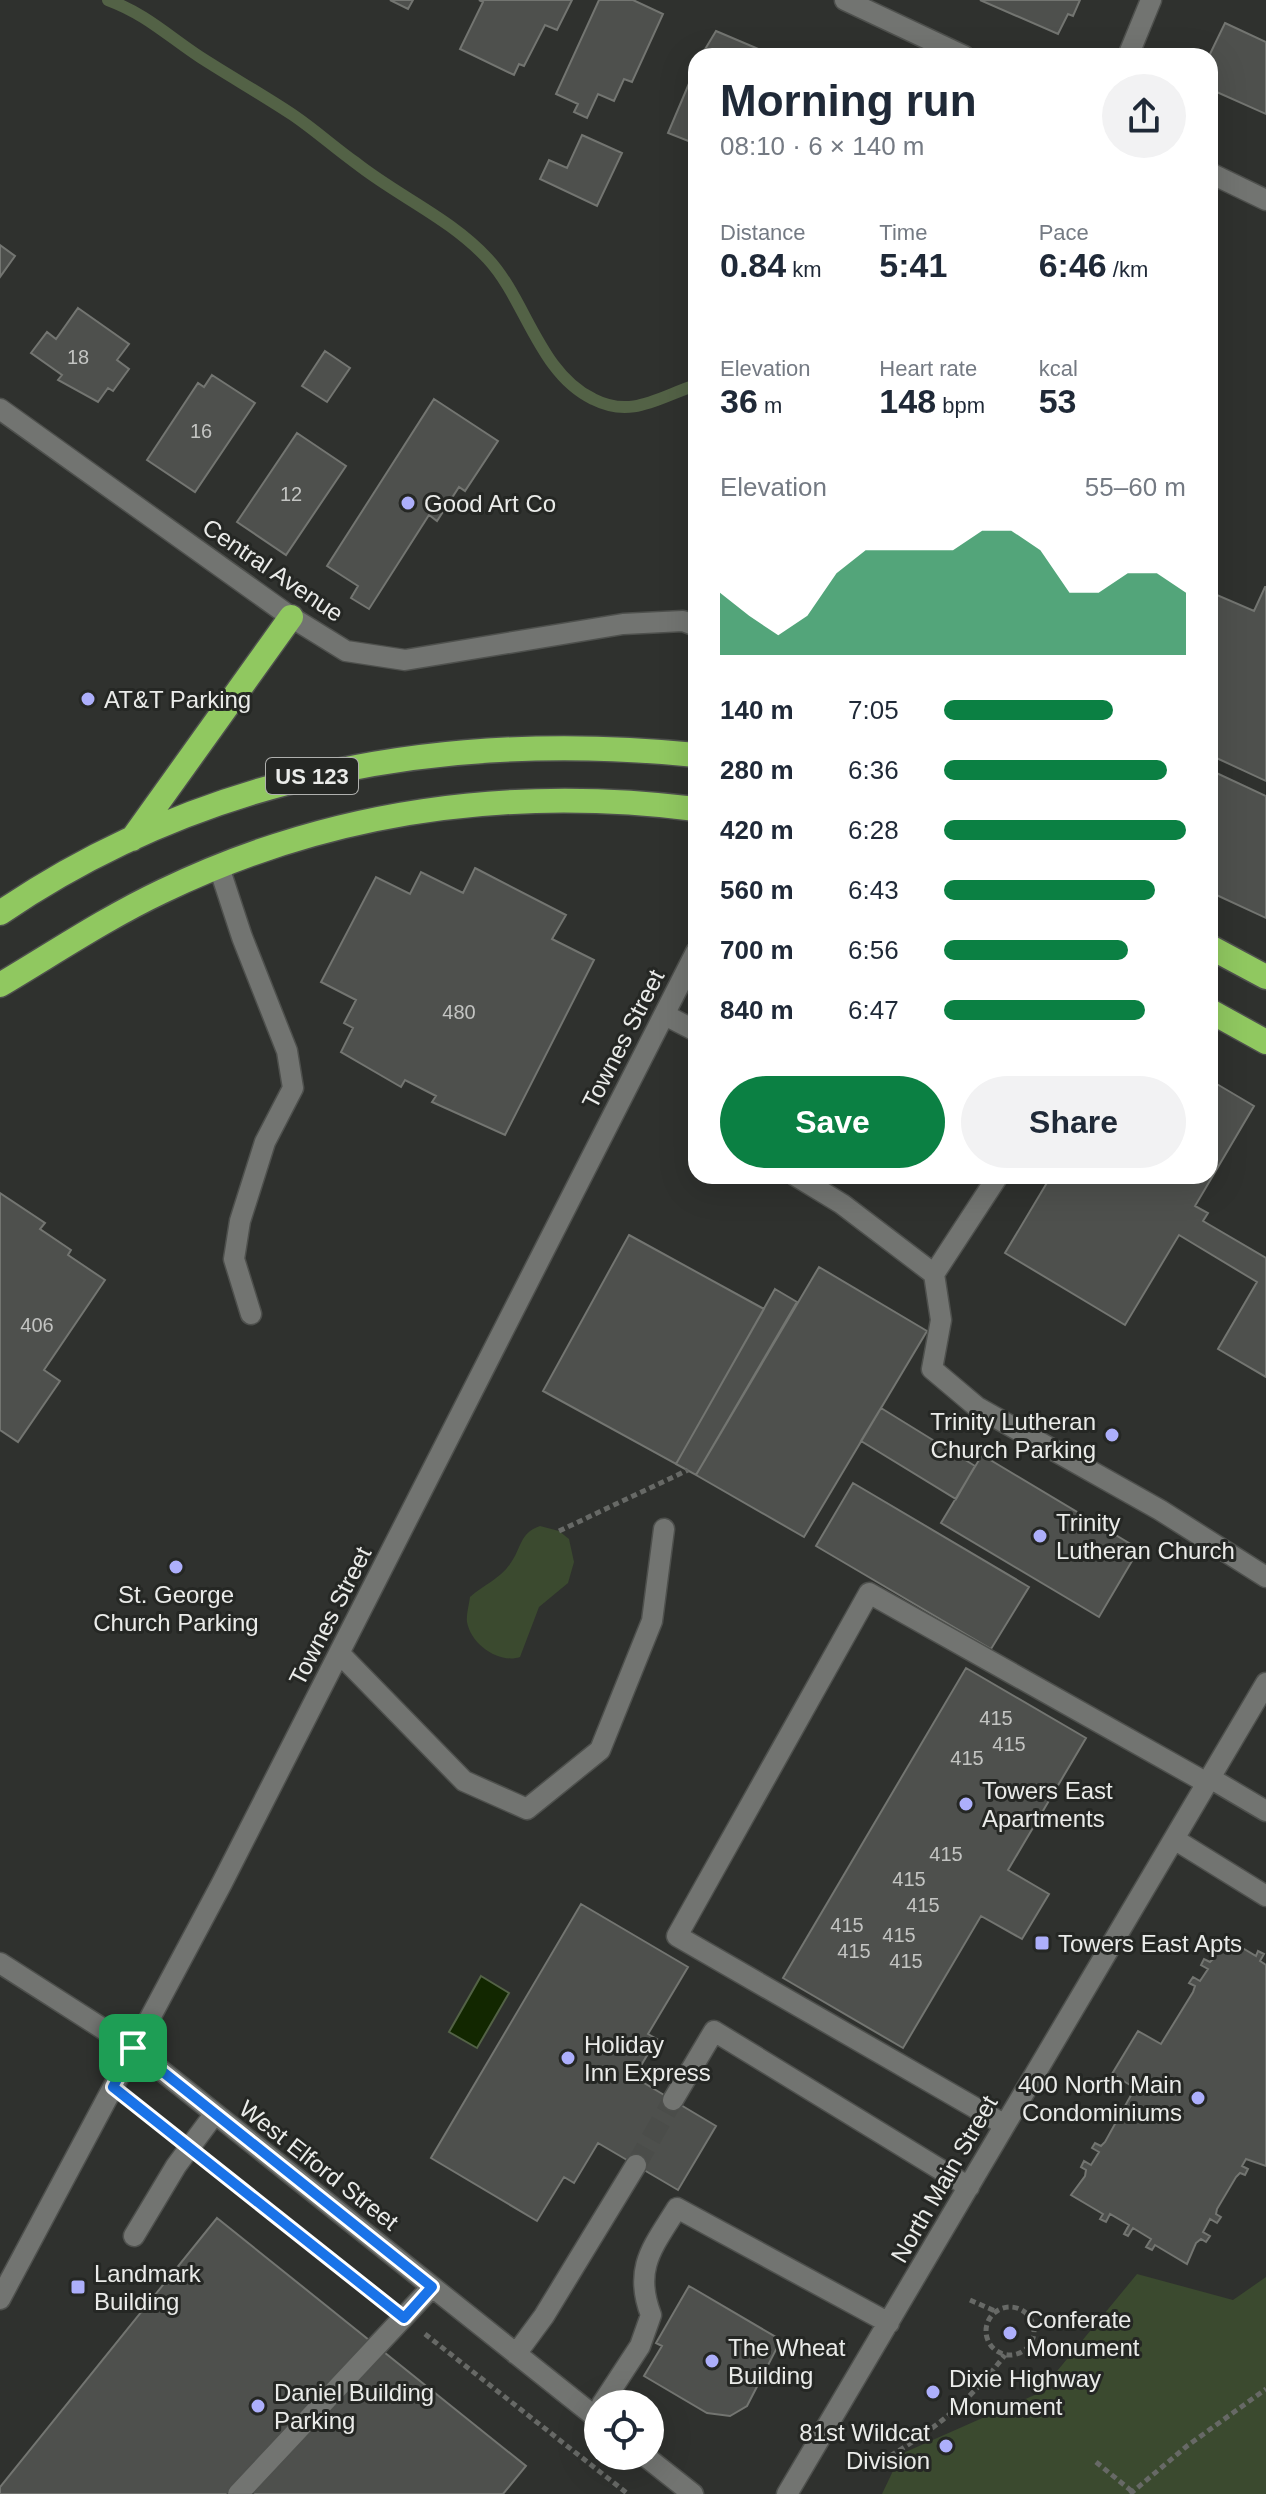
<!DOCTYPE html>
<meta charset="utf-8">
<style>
:root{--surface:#fff;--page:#f2f2f3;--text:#1f2937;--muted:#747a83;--accent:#0b8043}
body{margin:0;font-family:Helvetica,sans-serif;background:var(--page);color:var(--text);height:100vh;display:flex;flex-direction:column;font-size:30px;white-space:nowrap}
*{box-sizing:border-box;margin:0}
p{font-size:26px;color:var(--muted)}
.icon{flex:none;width:44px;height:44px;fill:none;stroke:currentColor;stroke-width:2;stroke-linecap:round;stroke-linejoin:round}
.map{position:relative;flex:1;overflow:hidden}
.side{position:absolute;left:688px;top:48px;width:530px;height:1136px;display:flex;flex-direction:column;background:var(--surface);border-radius:24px;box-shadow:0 8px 32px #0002}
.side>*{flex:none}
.controls{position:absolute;left:584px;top:2390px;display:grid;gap:16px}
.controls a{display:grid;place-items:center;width:80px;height:80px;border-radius:50%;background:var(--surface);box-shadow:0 8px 32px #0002;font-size:40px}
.pin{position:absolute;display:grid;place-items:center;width:68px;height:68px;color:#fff;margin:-34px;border-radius:16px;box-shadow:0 4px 12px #0006}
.round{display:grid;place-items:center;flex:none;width:84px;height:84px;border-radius:42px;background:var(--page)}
.summary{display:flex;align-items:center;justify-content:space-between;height:136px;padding:0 32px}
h1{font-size:44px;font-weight:800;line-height:60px}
.figures{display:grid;grid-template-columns:repeat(3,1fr);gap:12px;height:136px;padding:8px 32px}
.figures div{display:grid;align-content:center}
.figures b{font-size:34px;font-weight:800}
.figures small{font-size:22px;font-weight:400}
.figures p{font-size:22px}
.chart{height:224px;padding:16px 32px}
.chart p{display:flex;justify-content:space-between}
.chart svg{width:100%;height:144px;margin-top:8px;fill:var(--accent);opacity:.7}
.primary-button{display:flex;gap:16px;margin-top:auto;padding:16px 32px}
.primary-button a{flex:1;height:92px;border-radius:48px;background:var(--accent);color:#fff;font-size:32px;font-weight:800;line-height:92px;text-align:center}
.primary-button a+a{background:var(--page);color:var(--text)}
ul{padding:0 32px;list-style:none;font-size:26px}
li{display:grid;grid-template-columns:128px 96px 1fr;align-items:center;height:60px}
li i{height:20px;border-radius:10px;background:var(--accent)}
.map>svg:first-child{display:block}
.green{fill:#3b4a2f}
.water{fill:#122700;stroke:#536246;stroke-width:2}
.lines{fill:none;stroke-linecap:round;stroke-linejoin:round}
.stream{stroke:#536246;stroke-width:12}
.building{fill:#4e504d;stroke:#737571;stroke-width:2}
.minor-tunnel{stroke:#4b4d4a;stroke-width:20;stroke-dasharray:20 10;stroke-linecap:butt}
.minor-casing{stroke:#4e504d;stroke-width:23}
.highway-casing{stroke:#4e504d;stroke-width:27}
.path{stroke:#676966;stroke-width:5;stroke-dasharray:6 4;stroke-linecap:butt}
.minor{stroke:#727471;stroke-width:20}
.highway{stroke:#90c860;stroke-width:24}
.route-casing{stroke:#fff;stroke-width:16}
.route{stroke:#1a73e8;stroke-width:10}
.poi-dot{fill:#adaffb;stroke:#252724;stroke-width:3}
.labels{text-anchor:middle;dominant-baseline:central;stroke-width:6;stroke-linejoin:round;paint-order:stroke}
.number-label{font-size:20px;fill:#c3c4c2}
.shield{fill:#252724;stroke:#afb0ae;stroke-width:2}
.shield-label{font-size:22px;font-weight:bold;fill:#eaebe9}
.poi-label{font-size:24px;fill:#eaebe9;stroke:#252724;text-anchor:start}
.street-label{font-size:24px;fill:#eaebe9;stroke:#252724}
</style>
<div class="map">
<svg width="1266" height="2494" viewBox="0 0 1266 2494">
<rect width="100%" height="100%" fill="#2f312e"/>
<path class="green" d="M540,1526L559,1531L569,1539L574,1562L568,1583L539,1607L520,1657C500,1664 471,1645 467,1622C466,1615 469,1605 470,1597C483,1585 500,1579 510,1564C522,1548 519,1533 540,1526Z
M1137,2274L1233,2300L1266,2277V2494H882L901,2454L1039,2393Z"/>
<path class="water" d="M481,1976L509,1993L477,2048L449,2032Z"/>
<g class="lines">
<path class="stream" d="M108,0C146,14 168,36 200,57C231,77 263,95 293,115C315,130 335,148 356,163C399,197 450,218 488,259C526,300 539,373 593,399C632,419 659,397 696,385"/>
</g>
<path class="building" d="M390,0H413L408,9Z
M479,0H572L557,30L545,25L524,66L519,64L514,75L460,49L483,2Z
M599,0H633L663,14L632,82L624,79L614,101L598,94L587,118L574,112L578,104L556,94Z
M980,0H1080L1073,16L1068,14L1058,34Z
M1225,23L1266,42V114L1210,89L1209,56Z
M716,31L775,56H701Z
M696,67V144L668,133Z
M582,135L622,153L597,206L540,179L549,160L567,168Z
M0,245L15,256L0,277Z
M78,308L129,344L117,360L129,369L113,391L108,388L98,402L58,380L62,375L31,353L47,332L56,339Z
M325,351L350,368L327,402L302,386Z
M212,375L255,403L195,492L147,460L198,383L204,387Z
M434,399L498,441L465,491L459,487L437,521L429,515L369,609L351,598L358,586L327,566Z
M297,433L346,466L286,555L237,522Z
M1265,587H1266V781L1210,755V592L1254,611Z
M1210,770L1266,796V918L1210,892Z
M475,868L566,915L552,939L594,960L505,1135L432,1102L436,1096L405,1080L401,1087L341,1052L353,1028L344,1023L356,1000L321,982L376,877L410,894L421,872L463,893Z
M1210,1080L1254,1106L1195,1206L1208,1213L1203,1221L1266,1258V1377L1218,1349L1257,1282L1179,1235L1125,1325L1005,1253L1051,1176H1210Z
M0,1193L45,1223L40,1229L71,1250L68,1255L105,1280L44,1370L60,1381L18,1442L0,1430Z
M629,1235L764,1309L676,1464L543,1391Z
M819,1267L927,1331L804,1537L696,1475Z
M775,1289L797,1302L696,1475L676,1464Z
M881,1408L975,1466L956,1499L861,1441Z
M982,1455L1139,1549L1099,1617L941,1523Z
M853,1483L1029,1587L991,1649L816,1546Z
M966,1668L1086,1738L1008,1870L1049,1894L1022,1939L981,1916L903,2048L783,1978Z
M581,1904L688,1967L648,2034L657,2039L634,2077L716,2126L678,2190L598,2143L574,2183L564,2177L537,2221L431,2158Z
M1224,1937L1256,1956L1258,1951L1264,1954L1260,1961L1266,1965V2166L1246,2159L1242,2166L1248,2169L1245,2175L1240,2173L1236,2177L1217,2209L1216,2214L1221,2217L1217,2223L1210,2219L1203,2232L1210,2236L1206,2242L1201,2239L1196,2243L1187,2264L1155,2245L1152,2250L1146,2247L1151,2239L1133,2228L1128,2236L1124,2234L1129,2225L1110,2214L1106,2222L1100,2219L1103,2214L1071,2195L1085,2176L1086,2170L1081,2167L1084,2161L1091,2165L1099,2152L1092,2148L1095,2143L1101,2146L1105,2142L1135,2088L1112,2074L1138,2031L1161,2044L1193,1992L1195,1986L1189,1983L1193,1977L1200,1981L1208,1969L1201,1965L1204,1959L1210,1962L1214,1958Z
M217,2218L526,2466L503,2494H0V2487Z
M689,2286L781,2340L747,2406L730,2416L707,2413L644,2376L662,2346L656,2343Z"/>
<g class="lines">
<path class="minor-tunnel" d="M636,2165L673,2100"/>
<defs>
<path id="minor" d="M845,0L964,56
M1128,56L1151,0
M1210,173L1266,200
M0,409L291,617L346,651L405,660L623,624L683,621L696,626
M219,867L242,937L287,1051L293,1088L265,1142L240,1221L234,1259L251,1314
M665,1015L696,1031
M796,1176L842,1204L934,1274L941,1320L932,1369L977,1407L1160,1510L1266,1577
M934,1274L998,1176
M340,1654L464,1781L527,1809L600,1750L652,1621L664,1529
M1210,1778L1266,1811
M1174,1839L1266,1896
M0,1963L133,2048L598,2419
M673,2100L714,2031L969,2187
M1005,2125L677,1936L869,1593L1207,1783
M134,2236L176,2166L213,2116
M0,2299L222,1883L696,952
M516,2354L544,2316L636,2165
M602,2404L640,2346L651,2315C633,2268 653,2247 677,2208L889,2323
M645,2456L693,2494
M238,2494L432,2287
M787,2494L1266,1683"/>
<path id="highway" d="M132,839L291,617
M0,913C207,772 450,730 696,755
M1210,947L1266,977
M0,985C54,953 106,918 163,891C331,810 512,786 696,809
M1210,1011L1266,1042"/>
</defs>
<use href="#minor" class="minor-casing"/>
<use href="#highway" class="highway-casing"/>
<path class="path" d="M559,1531L688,1470
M136,2105L166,2129
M212,2165L382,2301
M970,2300L995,2311
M986 2331a24 24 0 1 1 48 0a24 24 0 1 1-48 0Z
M425,2334L628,2494
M1096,2462L1134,2493
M873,2466C930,2433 964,2408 1005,2355
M1130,2494L1187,2446L1266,2389"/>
<use href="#minor" class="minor"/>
<use href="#highway" class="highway"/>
</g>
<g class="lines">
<defs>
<path id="route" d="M133,2048L432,2287L404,2318L113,2087Z"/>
</defs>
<use href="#route" class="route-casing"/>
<use href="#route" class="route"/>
</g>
<g class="poi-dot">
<circle cx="408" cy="503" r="8"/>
<circle cx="88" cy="699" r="8"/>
<circle cx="1112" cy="1435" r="8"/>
<circle cx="1040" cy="1536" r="8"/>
<circle cx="176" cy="1567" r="8"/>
<circle cx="966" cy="1804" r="8"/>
<rect x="1034" y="1935" width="16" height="16" rx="4"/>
<circle cx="568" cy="2058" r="8"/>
<circle cx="1198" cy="2098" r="8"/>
<rect x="70" y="2279" width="16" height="16" rx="4"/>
<circle cx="1010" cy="2333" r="8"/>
<circle cx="712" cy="2361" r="8"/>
<circle cx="933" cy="2392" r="8"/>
<circle cx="258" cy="2406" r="8"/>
<circle cx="946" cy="2446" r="8"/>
</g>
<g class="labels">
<g class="number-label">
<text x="78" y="357">18</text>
<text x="201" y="431">16</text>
<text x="291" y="494">12</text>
<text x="459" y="1012">480</text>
<text x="37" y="1325">406</text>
<text x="996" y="1718">415</text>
<text x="1009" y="1744">415</text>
<text x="967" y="1758">415</text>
<text x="946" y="1854">415</text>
<text x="909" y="1879">415</text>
<text x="923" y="1905">415</text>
<text x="847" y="1925">415</text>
<text x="899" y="1935">415</text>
<text x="854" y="1951">415</text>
<text x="906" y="1961">415</text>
</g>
<rect class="shield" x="266" y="758" width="92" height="36" rx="6"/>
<g class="shield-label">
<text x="312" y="776">US 123</text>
</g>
<g class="poi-label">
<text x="424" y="503">Good Art Co</text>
<text x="104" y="699">AT&amp;T Parking</text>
<text x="1096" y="1421" text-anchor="end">Trinity Lutheran<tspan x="1096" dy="28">Church Parking</tspan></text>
<text x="1056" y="1522">Trinity<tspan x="1056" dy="28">Lutheran Church</tspan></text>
<text x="176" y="1594" text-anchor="middle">St. George<tspan x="176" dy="28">Church Parking</tspan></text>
<text x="982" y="1790">Towers East<tspan x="982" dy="28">Apartments</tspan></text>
<text x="1058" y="1943">Towers East Apts</text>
<text x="584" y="2044">Holiday<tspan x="584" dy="28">Inn Express</tspan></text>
<text x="1182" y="2084" text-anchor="end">400 North Main<tspan x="1182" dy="28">Condominiums</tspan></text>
<text x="94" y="2273">Landmark<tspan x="94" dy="28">Building</tspan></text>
<text x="1026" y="2319">Conferate<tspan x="1026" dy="28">Monument</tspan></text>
<text x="728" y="2347">The Wheat<tspan x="728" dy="28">Building</tspan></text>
<text x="949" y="2378">Dixie Highway<tspan x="949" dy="28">Monument</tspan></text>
<text x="274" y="2392">Daniel Building<tspan x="274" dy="28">Parking</tspan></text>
<text x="930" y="2432" text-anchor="end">81st Wildcat<tspan x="930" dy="28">Division</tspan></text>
</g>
<g class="street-label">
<text transform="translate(273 570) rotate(34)">Central Avenue</text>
<text transform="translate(623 1039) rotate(-63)">Townes Street</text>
<text transform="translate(330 1616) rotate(-63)">Townes Street</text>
<text transform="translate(319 2165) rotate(38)">West Elford Street</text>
<text transform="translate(944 2179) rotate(-60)">North Main Street</text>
</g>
</g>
</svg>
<div class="controls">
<a><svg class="icon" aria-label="locate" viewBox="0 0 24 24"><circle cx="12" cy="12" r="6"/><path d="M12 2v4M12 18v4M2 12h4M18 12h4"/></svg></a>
</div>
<div class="pin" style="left:133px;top:2048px;background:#1e9e55"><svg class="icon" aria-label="arrive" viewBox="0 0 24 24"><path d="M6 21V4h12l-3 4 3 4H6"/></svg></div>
<section class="side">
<div class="summary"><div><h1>Morning run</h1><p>08:10 · 6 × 140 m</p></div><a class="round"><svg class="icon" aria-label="share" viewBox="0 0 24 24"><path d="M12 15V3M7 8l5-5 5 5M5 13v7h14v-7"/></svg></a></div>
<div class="figures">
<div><p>Distance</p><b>0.84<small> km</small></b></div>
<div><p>Time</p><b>5:41</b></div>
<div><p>Pace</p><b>6:46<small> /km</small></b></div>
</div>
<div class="figures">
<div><p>Elevation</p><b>36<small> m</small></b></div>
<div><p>Heart rate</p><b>148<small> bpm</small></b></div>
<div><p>kcal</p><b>53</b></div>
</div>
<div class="chart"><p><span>Elevation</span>55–60 m</p>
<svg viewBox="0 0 160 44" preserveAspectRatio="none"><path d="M0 44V25L10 32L20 38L30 32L40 19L50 12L60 12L70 12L80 12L90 6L100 6L110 12L120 25L130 25L140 19L150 19L160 25V44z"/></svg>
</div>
<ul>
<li><b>140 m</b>7:05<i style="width:70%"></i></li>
<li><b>280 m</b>6:36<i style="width:92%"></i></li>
<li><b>420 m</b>6:28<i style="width:100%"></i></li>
<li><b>560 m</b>6:43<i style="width:87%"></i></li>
<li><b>700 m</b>6:56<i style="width:76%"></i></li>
<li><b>840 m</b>6:47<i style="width:83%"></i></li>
</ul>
<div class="primary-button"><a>Save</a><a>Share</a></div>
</section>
</div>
